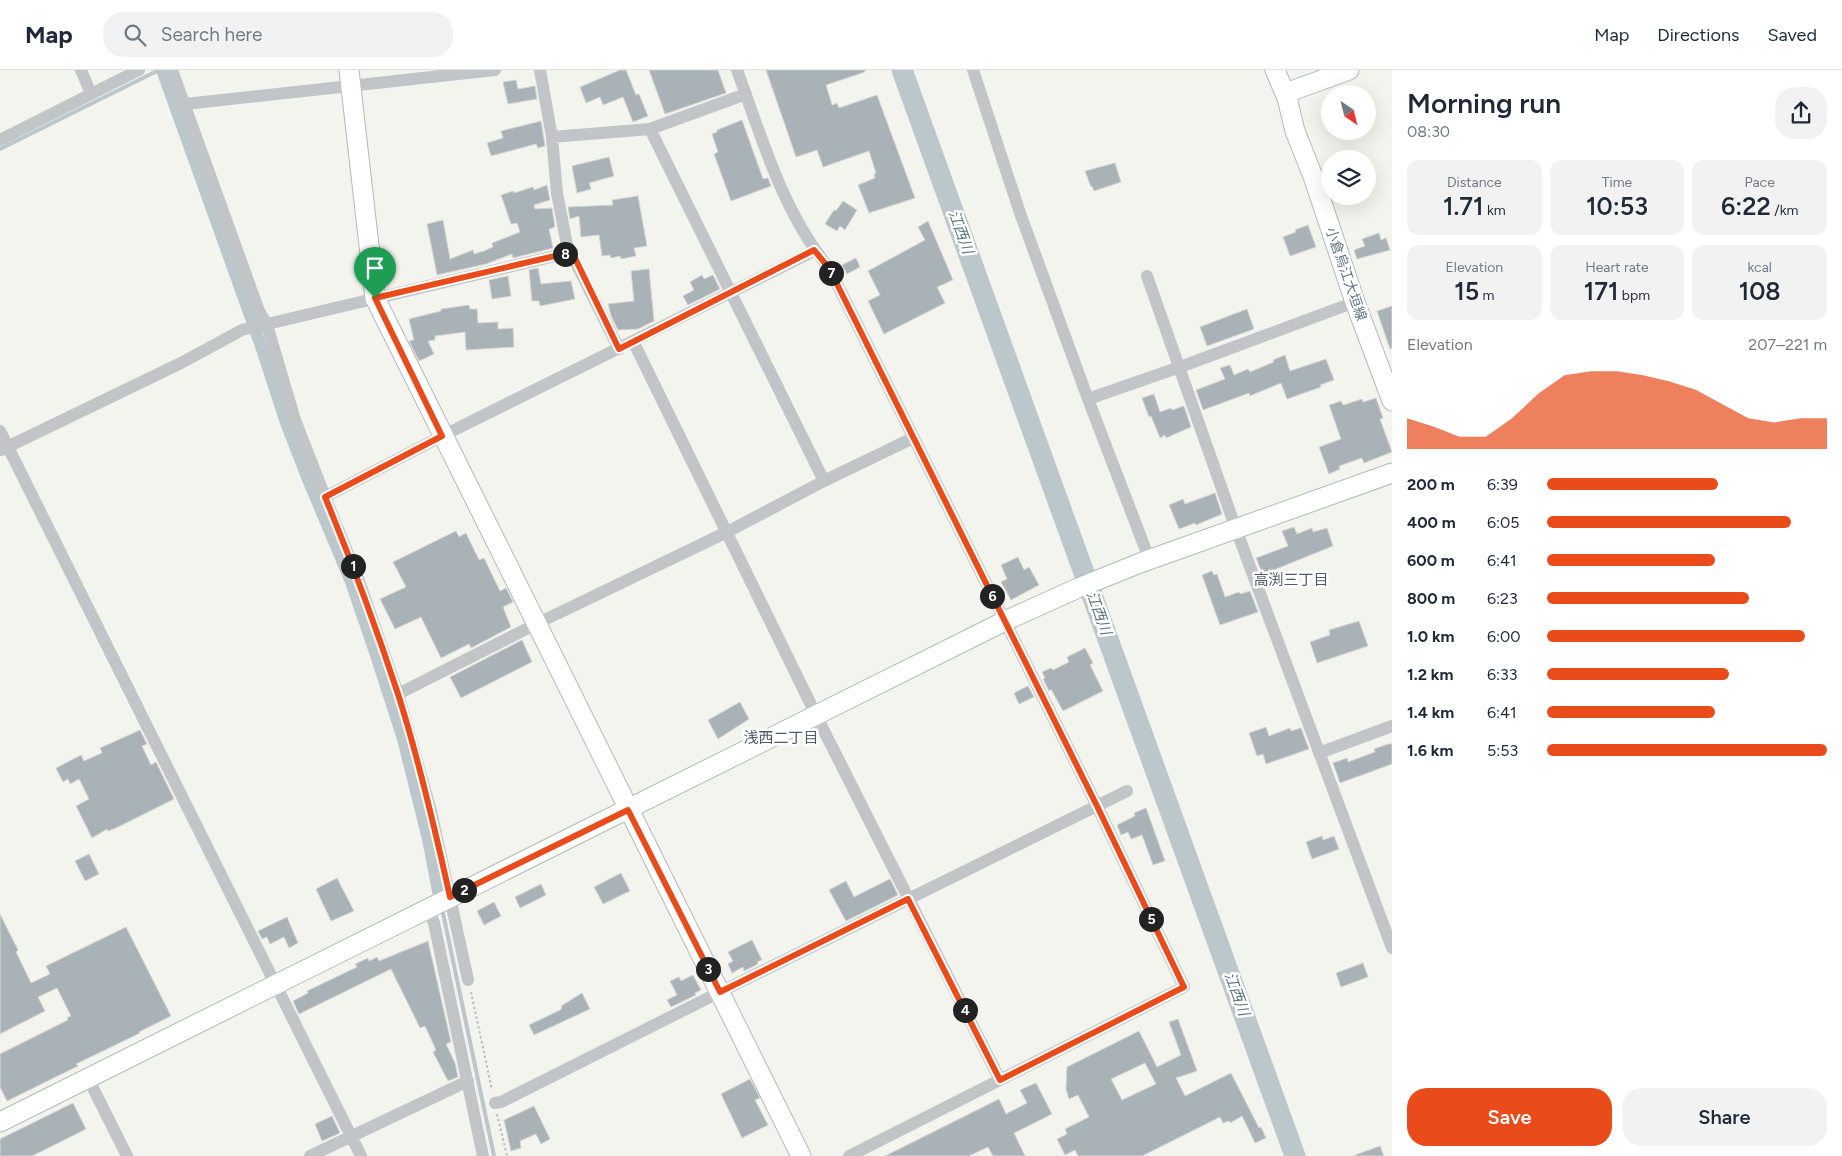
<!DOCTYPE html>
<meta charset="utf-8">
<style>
:root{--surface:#fff;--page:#f2f2f3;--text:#1f2937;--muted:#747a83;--line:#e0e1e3;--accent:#e94b1b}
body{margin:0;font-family:Figtree,"Noto Sans JP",sans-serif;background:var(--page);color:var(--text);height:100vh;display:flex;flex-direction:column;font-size:19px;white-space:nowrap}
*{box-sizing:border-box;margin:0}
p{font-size:16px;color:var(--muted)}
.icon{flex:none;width:28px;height:28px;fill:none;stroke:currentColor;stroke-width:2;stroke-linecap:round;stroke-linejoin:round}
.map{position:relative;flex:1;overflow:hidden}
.side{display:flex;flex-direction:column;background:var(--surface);width:450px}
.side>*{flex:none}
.needle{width:32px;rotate:145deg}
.controls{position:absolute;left:1321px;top:15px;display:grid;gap:10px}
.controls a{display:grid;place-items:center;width:55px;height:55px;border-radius:50%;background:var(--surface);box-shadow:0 5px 20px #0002;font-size:25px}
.pin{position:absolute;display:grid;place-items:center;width:42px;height:42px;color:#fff;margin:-51px -21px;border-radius:50% 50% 50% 0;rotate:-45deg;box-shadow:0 0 5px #0007}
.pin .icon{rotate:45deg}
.km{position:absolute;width:25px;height:25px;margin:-12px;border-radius:50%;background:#222;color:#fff;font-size:14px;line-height:25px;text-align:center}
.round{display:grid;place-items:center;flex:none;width:52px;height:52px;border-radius:20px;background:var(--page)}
.head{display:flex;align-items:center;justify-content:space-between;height:85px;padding:0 15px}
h1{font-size:28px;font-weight:600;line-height:38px}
.metrics{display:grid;grid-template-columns:repeat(3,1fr);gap:8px;height:85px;padding:5px 15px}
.metrics div{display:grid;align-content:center;border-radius:12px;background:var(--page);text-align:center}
.metrics b{font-size:25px;font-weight:600}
.metrics small{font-size:14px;font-weight:400}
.metrics p{font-size:14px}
.chart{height:140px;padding:10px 15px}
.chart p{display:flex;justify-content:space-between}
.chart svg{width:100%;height:90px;margin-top:5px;fill:var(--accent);opacity:.7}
.primary-button{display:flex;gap:10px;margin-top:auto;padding:10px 15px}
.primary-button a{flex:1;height:58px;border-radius:20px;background:var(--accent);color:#fff;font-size:20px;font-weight:600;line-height:58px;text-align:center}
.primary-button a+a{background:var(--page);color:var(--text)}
ul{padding:0 15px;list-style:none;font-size:16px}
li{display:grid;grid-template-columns:80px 60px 1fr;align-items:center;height:38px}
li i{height:12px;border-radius:6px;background:var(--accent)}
header{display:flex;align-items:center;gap:30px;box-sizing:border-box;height:70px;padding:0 25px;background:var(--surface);border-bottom:1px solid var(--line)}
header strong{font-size:24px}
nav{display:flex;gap:28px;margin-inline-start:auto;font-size:18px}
.search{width:350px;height:45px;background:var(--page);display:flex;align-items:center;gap:12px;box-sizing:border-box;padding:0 18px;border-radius:20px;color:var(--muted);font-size:19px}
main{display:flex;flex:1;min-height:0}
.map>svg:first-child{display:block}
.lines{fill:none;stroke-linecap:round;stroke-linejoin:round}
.stream{stroke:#bcc7cc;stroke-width:4}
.canal{stroke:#bcc7cc;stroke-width:12}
.river{stroke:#bcc7cc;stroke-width:21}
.building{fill:#a9b2b6;stroke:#d5d5d3;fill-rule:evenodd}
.secondary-casing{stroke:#b3b9bd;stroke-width:21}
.path{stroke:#bbbdbf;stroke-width:2;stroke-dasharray:2.5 2.5;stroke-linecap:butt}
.street{stroke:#c1c5c8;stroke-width:12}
.secondary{stroke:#fff;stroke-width:19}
.route-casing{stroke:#fff;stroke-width:10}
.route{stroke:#e94b1b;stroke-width:6}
.labels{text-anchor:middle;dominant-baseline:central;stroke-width:5;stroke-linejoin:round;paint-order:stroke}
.street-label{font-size:14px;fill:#627482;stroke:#fff}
.water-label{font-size:15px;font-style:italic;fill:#5d777f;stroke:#fff}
.neighbourhood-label{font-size:15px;fill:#505d67;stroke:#fff}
</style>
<header>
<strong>Map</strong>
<div class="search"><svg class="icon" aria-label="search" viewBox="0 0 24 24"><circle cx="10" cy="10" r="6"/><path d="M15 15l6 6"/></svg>Search here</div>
<nav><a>Map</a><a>Directions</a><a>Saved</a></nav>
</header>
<main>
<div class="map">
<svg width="1392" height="1086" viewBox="0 0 1392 1086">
<rect width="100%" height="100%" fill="#f4f4ef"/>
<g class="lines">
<path class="stream" d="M0,79L159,0
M443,843L494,1086"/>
<path class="canal" d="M162,0L261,276L285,350L307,407L351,512L376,585L403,669L428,769L438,821"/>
<path class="river" d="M902,0L1295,1086"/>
</g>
<path class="building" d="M620,0H626L636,25L639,24L648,46L633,52L623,27L603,35L600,27L586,33L580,17Z
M649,0H718L726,23L665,44Z
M766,0H865V2L826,15L832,35L837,33L839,38L877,25L915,128L869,143L858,115L875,108L874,104L876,103L869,81L823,97L817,80L796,87Z
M516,10L518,19L535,16L537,29L508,34L503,12Z
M742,50L763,109L768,108L771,116L731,131L714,84L718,82L712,64L717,62V60Z
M541,51L545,76L538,78L536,74L491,86L487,73L503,68L501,61Z
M609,87L614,106L589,113L591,119L577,123L572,96Z
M1115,93L1121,112L1094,121L1092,116L1091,117L1085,101Z
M547,115L550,130L534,135L535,139L552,138L555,157L549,159L553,178L513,188L512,184L486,194L437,205L427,154L443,150L450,189L473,180L474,184L484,181L493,177L492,173L520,162L517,153L511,154L501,125L513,121L514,123L533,117L534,120Z
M638,126L647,176L634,178L636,186L621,189L620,186L611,188L610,185L602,186L599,165L581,167L579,146L570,149L568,137L613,135L612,130Z
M843,131L857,140L845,160L840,156L837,161L825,154L834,140L836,141Z
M928,151L953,210L937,217L945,233L884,264L868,231L880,225L868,201L925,170L918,157Z
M1308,155L1316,177L1290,186L1283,167L1296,162L1295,160Z
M1379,163L1381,170L1386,168L1390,180L1357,189L1354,180L1365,176L1362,169Z
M856,188L860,197L847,204L842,195Z
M538,198L541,214L571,211L575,229L540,236L539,231H532L529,200Z
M649,199L654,251L638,259L618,260L611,246L608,234L634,231L631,201Z
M702,205L704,209L713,205L720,219L688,235L683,226L694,220L690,212Z
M508,206L511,226L492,229L489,210Z
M469,235L470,239H477L478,253L498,252V259L513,258L514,277L466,280L465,262L435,266V270L428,271L434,284L419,291L409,271L414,270L409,249L441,241V239Z
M1392,236V278L1390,279L1377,241Z
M1247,239L1254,259L1207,276L1200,257Z
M1285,285L1290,301L1326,289L1334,310L1320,315L1321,317L1287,329L1281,313L1250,326L1249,323L1203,340L1196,320L1225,309L1220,298L1230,295L1234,305L1248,299L1250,302L1274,292L1273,290Z
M1154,324L1160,342L1171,338L1172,340L1184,336L1191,357L1166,368L1165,365L1160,368L1151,346L1149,347L1142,328Z
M1376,328L1383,348L1380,349L1392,382L1364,393L1362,388L1339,396L1340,399L1329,404L1319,377L1341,369L1329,335L1341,331L1343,335L1362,329L1363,332Z
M1215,423L1222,444L1196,455L1195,453L1179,459L1169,435L1183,429L1185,434Z
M1294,457L1297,464L1312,458L1313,462L1327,458L1333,476L1276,499L1282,512L1268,517L1256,488L1288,476L1282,461Z
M456,461L459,467L466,463L479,490L484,488L500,521L506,518L513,532L503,537L511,557L471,578L469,574L441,588L421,547L395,559L380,529L406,517L393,492Z
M1018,487L1024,500L1029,497L1039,515L1011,530L1001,512L1007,509L1001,495Z
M1212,501L1214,505L1217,504L1225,527L1239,522L1240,524L1250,521L1258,542L1220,555L1202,505Z
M1359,551L1368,576L1317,593L1310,572L1330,565L1329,560Z
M522,570L532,592L461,628L450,607Z
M1085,578L1093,593L1090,595L1103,621L1063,641L1051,619L1049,621L1043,609L1045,608L1042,602L1051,598L1053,600L1069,592L1067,587Z
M1028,616L1034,627L1019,634L1014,623Z
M740,632L749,649L718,669L708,650Z
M1266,657L1269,666L1290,658L1291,661L1301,658L1309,679L1266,694L1263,684L1257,686L1249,663Z
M140,660L147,674L142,676L151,695L156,692L174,729L116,758L108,761L107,759L92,768L76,736L89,729L79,709L70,714L68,709L63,712L56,698L81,685L84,691L102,683L100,678Z
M1388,674H1392V694L1340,713L1333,693L1347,688L1348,692L1375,682L1374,679Z
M1146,738L1165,791L1153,795L1142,765L1131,769L1128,762L1121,765L1117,755L1135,746L1134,743Z
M1322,766L1323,770L1334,766L1339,779L1312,789L1306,772Z
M89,784L99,804L85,811L75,791Z
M621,803L630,821L603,834L594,817Z
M337,808L354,841L331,851L316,819Z
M890,809L898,825L846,851L829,820L846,811L854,827Z
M541,814L546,825L520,838L515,827Z
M494,832L501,846L484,855L477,841Z
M0,844L18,880L16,882L31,913L50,904L46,896L126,857L171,946L139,962L140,963L76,994L78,996L7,1031L0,1017V984L68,950L67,948L71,946L57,918L38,927L45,941L0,964Z
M287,847L298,873L289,878L284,867L270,874L267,867L262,869L258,861Z
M752,870L762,890L757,892L758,894L744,901L743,897L732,903L728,894L733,891L728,882Z
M428,871L451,972L446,974L455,993L458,1007L448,1011L433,982L436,980L425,956L420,958L391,899L299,944L293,931L308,923L307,921L357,897L355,894L368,888L369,891L377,887L379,891Z
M1363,893L1368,907L1341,917L1336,903Z
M693,905L701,920L695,923L696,925L671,937L667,930L677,925L670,911L679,907L681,911Z
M582,923L590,939L534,965L529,955L560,940L562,938L561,936Z
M1178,949L1197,1001L1176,1008L1185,1026L1231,1003L1259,1058L1261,1057L1266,1068L1255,1073L1242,1046L1230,1053L1229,1051L1223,1053L1220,1047L1142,1086H1078L1075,1080L1065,1085L1057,1069L1067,1064L1065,1059L1089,1047L1078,1025L1069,1029L1066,1019L1067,997L1139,961L1157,997L1181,985L1169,952ZM1145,993L1156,1014L1122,1030L1111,1009Z
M750,1009L760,1028L755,1030L768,1055L742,1068L721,1024Z
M1036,1013L1052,1044L1014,1063L1025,1086H993L988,1077L969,1086H885L999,1029L1006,1044L1027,1033L1020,1020Z
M73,1033L86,1059L32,1086H0V1069Z
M534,1036L550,1069L541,1074L536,1064L520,1071L521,1078L511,1081L504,1050Z
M332,1046L340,1063L322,1071L315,1054Z
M1380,1076L1384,1086H1355V1085Z"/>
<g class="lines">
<defs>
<path id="secondary" d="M349,0L375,228L801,1086
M1275,0L1287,28L1295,61L1314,109L1355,232L1392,331
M1287,28L1294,20L1349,0
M0,1052L1005,551L1078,518L1140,493L1392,403"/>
</defs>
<use href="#secondary" class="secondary-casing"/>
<path class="path" d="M471,922L492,1020
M497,1044L507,1086"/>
<path class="street" d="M81,0L91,24
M172,0L259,241L267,255L295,350L325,427L442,366L814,181
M540,0L552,67L557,123L567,175L619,279
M737,0C762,68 782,141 829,198L1097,736L1184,917L849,1086
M973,0L1020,143L1088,329L1150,491
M185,34L495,0
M650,59L824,411
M552,67L650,59L746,24
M0,70L139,0
M1147,206L1236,459L1392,878
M633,271L816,645L1000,1010
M1088,329L1180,297L1355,232
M0,361L361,1086
M1,380L181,293L242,260L572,182
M325,427L359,511L398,624L536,554L727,462L824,411L913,368
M398,624L431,741L468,910
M1319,683L1392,656
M428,838L434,853L483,1086
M88,1008L127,1086
M495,1033L501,1032L720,922L1127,721
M310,1086L468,1011"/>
<use href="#secondary" class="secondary"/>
</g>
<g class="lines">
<defs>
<path id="route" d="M814,180L829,198L1097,736L1184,917L1000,1010L908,829L720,922L628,740L450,827C435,759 419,690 398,624C376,557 352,492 325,427L442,366L375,228L572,182L619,279Z"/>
</defs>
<use href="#route" class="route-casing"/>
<use href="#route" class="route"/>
</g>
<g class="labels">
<g class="street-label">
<text transform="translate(1346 204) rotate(71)">小倉烏江大垣線</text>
</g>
<g class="water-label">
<text transform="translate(961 162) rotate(70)">江西川</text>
<text transform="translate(1099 543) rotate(70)">江西川</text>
<text transform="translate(1237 924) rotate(70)">江西川</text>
</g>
<g class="neighbourhood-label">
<text x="1291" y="510">高渕三丁目</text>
<text x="781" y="668">浅西二丁目</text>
</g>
</g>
</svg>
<div class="controls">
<a><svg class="needle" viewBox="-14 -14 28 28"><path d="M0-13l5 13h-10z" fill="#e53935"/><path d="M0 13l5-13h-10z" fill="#747a83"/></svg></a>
<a><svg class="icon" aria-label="layers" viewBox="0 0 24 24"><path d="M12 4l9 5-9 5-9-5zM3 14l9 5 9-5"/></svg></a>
</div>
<div class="pin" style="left:375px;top:228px;background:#1e9e55"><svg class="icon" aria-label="arrive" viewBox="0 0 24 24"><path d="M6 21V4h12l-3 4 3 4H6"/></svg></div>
<b class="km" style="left:353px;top:496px">1</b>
<b class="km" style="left:464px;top:820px">2</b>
<b class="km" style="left:708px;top:899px">3</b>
<b class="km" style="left:965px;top:940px">4</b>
<b class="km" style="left:1151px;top:849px">5</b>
<b class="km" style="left:992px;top:526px">6</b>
<b class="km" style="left:831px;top:203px">7</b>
<b class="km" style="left:565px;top:184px">8</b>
</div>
<section class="side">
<div class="head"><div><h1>Morning run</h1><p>08:30</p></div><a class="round"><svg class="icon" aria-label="share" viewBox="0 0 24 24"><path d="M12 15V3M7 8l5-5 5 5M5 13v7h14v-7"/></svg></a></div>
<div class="metrics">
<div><p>Distance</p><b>1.71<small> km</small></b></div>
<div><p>Time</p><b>10:53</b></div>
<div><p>Pace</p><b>6:22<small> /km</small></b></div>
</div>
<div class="metrics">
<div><p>Elevation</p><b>15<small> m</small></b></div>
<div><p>Heart rate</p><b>171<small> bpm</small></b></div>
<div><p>kcal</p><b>108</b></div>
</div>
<div class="chart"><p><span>Elevation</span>207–221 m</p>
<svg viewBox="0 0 160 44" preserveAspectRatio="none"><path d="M0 44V29L10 33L20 38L30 38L40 29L50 17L60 8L70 6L80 6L90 8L100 11L110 15L120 22L130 29L140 31L150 29L160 29V44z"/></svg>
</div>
<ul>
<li><b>200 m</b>6:39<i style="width:61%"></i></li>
<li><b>400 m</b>6:05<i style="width:87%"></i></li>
<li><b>600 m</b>6:41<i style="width:60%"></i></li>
<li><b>800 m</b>6:23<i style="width:72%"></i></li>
<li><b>1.0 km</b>6:00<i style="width:92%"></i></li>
<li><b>1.2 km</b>6:33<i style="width:65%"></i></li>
<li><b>1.4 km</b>6:41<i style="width:60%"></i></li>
<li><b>1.6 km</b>5:53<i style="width:100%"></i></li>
</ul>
<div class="primary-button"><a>Save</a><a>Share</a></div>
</section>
</main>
